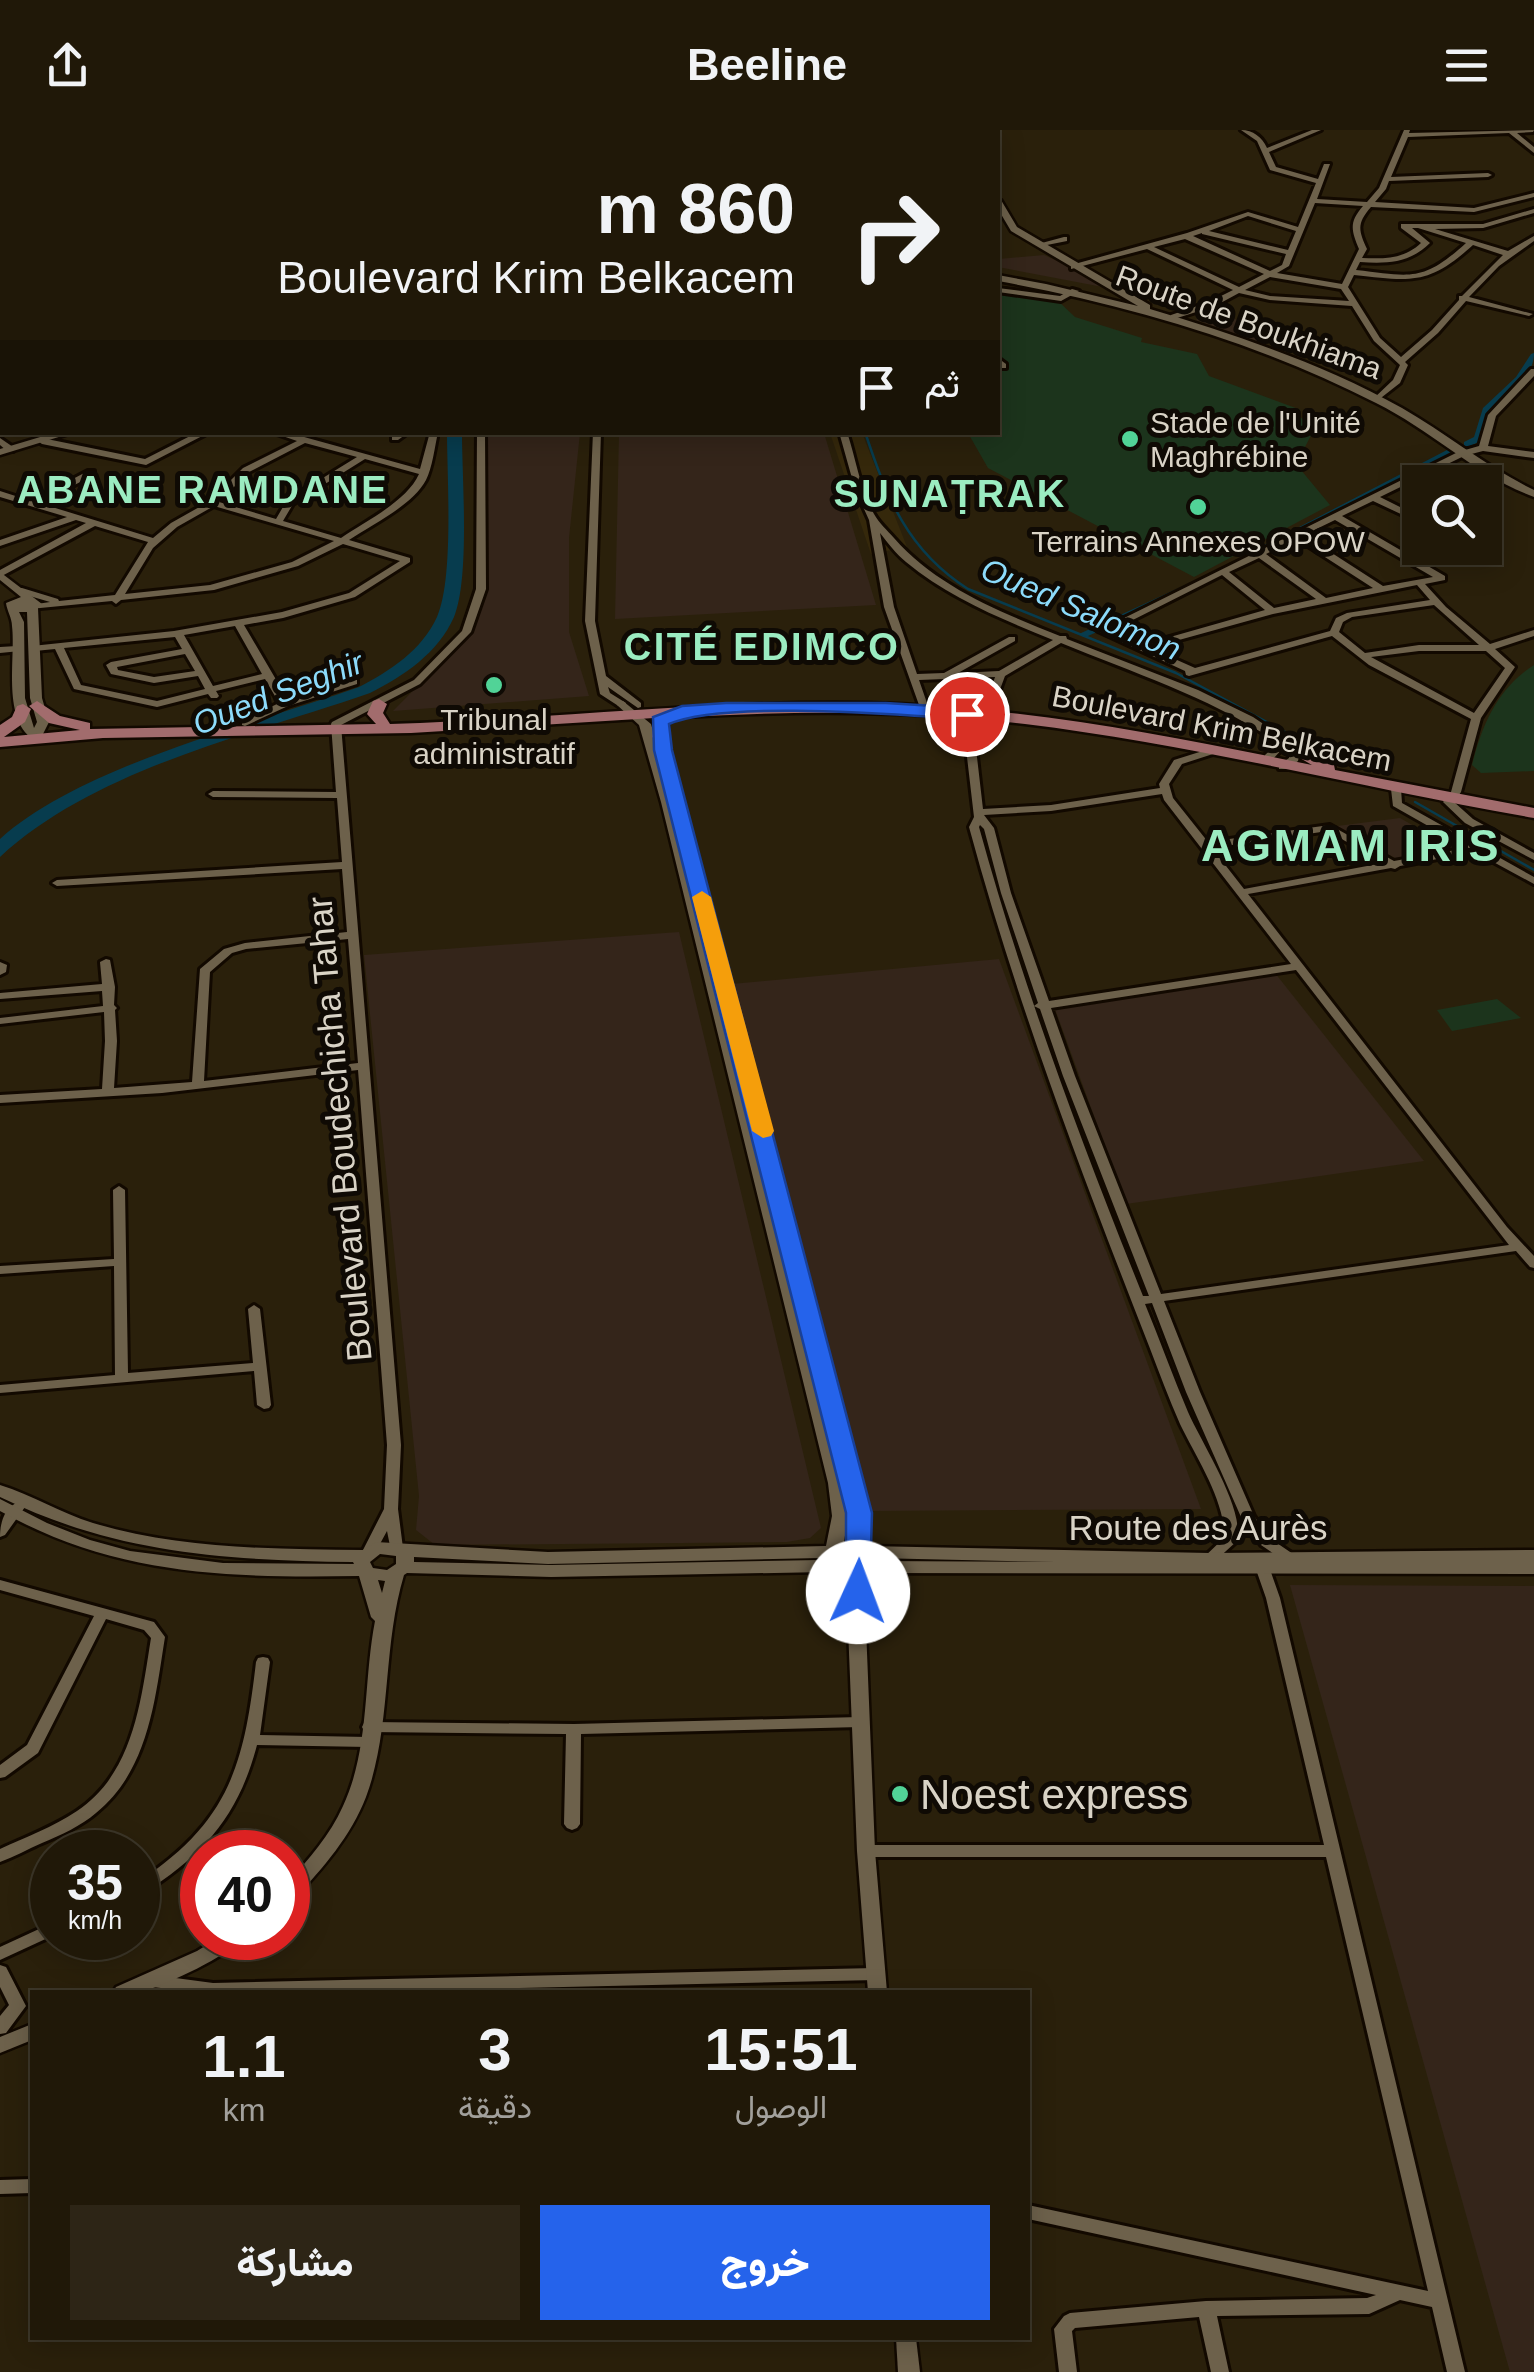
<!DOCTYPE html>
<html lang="ar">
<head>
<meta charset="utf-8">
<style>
	:root { --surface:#201808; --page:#2d2516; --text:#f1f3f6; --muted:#a2a09c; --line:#3d3729; --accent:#2563eb }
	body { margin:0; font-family:Helvetica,Vazirmatn,sans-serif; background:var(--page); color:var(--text); direction:rtl; height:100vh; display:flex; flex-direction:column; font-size:38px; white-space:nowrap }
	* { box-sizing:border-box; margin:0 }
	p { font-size:32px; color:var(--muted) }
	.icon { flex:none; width:55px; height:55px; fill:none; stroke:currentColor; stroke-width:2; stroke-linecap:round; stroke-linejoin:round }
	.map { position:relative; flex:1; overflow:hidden; direction:ltr }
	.side { position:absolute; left:30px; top:1860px; width:1000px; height:350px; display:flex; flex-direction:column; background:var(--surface); border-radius:0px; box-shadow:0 5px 25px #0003,0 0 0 2px var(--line); direction:rtl }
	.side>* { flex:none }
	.hud { position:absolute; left:0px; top:0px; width:1000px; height:305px; box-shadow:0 5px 25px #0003,0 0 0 2px var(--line); direction:rtl; background:#201808; color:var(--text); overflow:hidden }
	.buttons { position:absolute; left:1402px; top:335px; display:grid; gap:20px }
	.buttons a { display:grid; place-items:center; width:100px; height:100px; border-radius:0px; background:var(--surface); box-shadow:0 5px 25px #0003,0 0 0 2px var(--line); font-size:50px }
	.speed { position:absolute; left:30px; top:1700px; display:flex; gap:20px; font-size:50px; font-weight:700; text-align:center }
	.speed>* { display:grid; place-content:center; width:130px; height:130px; border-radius:50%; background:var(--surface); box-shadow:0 5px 25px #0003,0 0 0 2px var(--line); line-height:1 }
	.speed small { font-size:25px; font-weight:400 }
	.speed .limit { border:15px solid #d22; background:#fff; color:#111 }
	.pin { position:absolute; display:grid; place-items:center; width:85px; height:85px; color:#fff; margin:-42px; border:5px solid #fff; border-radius:50%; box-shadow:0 2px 10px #0007 }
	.me { position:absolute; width:110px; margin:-55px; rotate:2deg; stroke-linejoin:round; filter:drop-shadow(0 0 8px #0008) }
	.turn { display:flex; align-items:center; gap:35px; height:210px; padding:0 40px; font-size:45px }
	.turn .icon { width:130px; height:130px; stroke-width:2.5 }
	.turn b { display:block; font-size:70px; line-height:85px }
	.then { display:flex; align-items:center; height:95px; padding:0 40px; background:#0003; gap:20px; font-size:38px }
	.eta { display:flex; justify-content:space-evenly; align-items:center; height:170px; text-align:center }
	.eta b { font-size:60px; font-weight:800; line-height:70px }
	.primary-button { display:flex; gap:20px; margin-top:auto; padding:20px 40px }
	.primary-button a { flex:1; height:115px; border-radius:0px; background:var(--accent); color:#fff; font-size:40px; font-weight:800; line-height:115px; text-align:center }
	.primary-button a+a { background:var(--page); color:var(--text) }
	header { display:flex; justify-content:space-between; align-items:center; height:130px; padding:0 40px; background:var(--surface); font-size:45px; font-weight:800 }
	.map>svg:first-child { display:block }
	.built { fill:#35280b }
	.industrial { fill:#34251a }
	.education { fill:#342519 }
	.green { fill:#1c341c }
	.water { fill:#073c4e }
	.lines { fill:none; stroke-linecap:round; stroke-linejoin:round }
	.stream { stroke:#073c4e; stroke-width:2.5 }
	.canal { fill:#073c4e; fill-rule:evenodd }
	.minor-casing { stroke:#120900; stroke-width:6 }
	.tertiary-casing { stroke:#120900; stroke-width:5 }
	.primary-casing { stroke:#120900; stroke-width:5 }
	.minor { fill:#6d614b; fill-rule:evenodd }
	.tertiary { fill:#6d614b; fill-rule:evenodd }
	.primary { fill:#a26c6d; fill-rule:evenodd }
	.route { fill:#2563eb; stroke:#184099; stroke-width:2.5 }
	.slow { fill:#f59e0b }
	.poi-dot { fill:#51d397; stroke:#0f0a04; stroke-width:4 }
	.labels { text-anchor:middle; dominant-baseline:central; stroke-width:10; stroke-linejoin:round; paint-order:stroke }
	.far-street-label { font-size:30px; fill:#d9d3c6; stroke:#0f0a04 }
	.far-poi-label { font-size:30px; fill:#d9d3c6; stroke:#0f0a04 }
	.far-water-label { font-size:32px; font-style:italic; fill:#8cdbfb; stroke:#0f0a04 }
	.street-label { font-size:35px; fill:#d9d3c6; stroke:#0f0a04 }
	.far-district-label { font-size:38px; font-weight:bold; letter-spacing:2.5px; fill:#9becc1; stroke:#0f0a04 }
	.near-poi-label { font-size:42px; fill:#d9d3c6; stroke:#0f0a04; text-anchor:start }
	.district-label { font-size:45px; font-weight:bold; letter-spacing:2.5px; fill:#9becc1; stroke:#0f0a04 }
</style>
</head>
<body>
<header><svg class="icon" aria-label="menu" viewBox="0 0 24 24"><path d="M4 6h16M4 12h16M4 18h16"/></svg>Beeline<svg class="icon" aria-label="share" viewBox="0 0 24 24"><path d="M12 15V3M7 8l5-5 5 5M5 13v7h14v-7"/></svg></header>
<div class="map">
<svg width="1534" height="2242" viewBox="0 0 1534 2242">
	<rect width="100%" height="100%" fill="#2a200b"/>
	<path class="built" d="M830,303H862L907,417L871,424Z"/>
	<g class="industrial">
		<path d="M1044,125L1073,138L1108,158L998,137V129Z"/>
		<path d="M486,303H580L569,408V502L589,566L393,581L471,502L484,466Z"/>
		<path d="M619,303H824L876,475L615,489Z"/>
		<path d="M679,802L821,1398L810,1408L787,1412L435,1415L416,1400L419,1366L364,825Z"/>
		<path d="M999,829L1201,1379L867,1381L732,854Z"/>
		<path d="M1275,843L1424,1031L1126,1074L1055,879Z"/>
		<path d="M1290,1455L1534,1456V2242H1510Z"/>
	</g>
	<g class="education">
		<path d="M1211,178L1246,194L1267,191L1289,198L1264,214L1196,190L1199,187L1195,184Z"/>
		<path d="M1400,688L1461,723L1404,733L1337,696Z"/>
	</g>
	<g class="green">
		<path d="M998,161L1056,169L1075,187L1142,208L1141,212L1197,224L1209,246L1301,280L1295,282L1309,295L1316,296L1296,334L1330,375L1194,447L988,338L968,303L998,302Z"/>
		<path d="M1534,535V641L1481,643L1472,635C1482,594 1498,558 1534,535Z"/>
		<path d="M1497,869L1521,888L1452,901L1437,880Z"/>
	</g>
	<path class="water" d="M447,303H462C462,348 470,448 454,487C438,523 404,546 370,563C249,605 95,639 0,727V709C80,636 254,594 359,557C390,541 422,520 437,487C454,449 447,347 447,303Z"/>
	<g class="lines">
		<g class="stream">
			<path d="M624,0L631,2"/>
			<path d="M865,302C887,368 907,420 968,459L1176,543L1346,635"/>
			<path d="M1415,672L1534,740"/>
		</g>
		<g class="canal">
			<path d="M1534,223C1534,251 1504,259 1492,280C1487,289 1485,302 1481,311L1470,316H1464V312L1474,307L1483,278L1516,247L1531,224Z"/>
			<path d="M1447,320L1455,322L1237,436L1228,434Z"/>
			<path d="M1196,450L1200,451V455L1088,506L1084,507L1079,504Z"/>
		</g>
		<g class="minor-casing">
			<g id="minor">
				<path d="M302,0H312L308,2H300Z"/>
				<path d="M348,0H357L354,2H346Z"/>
				<path d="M414,0L420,1L421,2H411Z"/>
				<path d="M497,0H506L503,2H495Z"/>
				<path d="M555,0H563L561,2H554Z"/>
				<path d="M1241,0C1253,0 1262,7 1267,18L1312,0H1321L1269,22L1276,37L1318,49L1324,34H1330L1317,69L1367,72L1379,58L1404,0H1410L1409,3L1534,0L1533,2L1517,3L1534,17V23L1509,3L1408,7L1391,47L1488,43L1492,45L1488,47L1389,51L1386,59L1375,72L1474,78L1534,63V67L1474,82L1371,77C1357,93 1358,100 1367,119L1362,128C1385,129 1404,129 1421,113L1401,98V94H1483L1534,79V83L1483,98L1435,99L1508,121L1534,106V111L1499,136L1469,167L1533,184L1529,186L1466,171L1438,203L1405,232L1408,235L1400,253L1377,271L1373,269L1393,250L1400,235L1374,211L1352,176L1270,170L1239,163L1215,176L1174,189L1170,187L1171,185L1209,172L1233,160L1147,119L1071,139V135L1187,103L1248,82L1298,97L1316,53L1270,40L1257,11ZM1315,73L1363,76C1349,92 1351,100 1359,119L1342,154L1277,143L1289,136ZM1248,86L1296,101L1288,120L1209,101ZM1412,98H1418L1466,113C1422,153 1411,146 1356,140L1360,132C1387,134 1410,133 1430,113ZM1202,103V104L1286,124L1282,135L1270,141L1193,106ZM1185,109L1264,144L1239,157L1154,117ZM1473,115L1503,125L1462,166H1459V170L1432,200L1401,227L1380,208L1348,157L1354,145C1411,151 1428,156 1473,115ZM1270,147L1341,159L1349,171L1270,166L1245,160Z"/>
				<rect x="0" y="77" width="2" height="5"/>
				<path d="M1064,107H1067V111L1042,116L1038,114Z"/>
				<rect x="0" y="109" width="2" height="5"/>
				<rect x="0" y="132" width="2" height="4"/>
				<rect x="0" y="157" width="2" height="5"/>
				<path d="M998,158L1060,166L1072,159L1079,161L1061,171L998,162Z"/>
				<rect x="0" y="171" width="2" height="5"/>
				<rect x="0" y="181" width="2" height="5"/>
				<rect x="0" y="220" width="2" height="5"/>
				<path d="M998,228L1006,234V238H1000L998,235Z"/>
				<path d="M1531,239H1534V246L1496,286L1488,316L1534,322V328L1483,321L1464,326L1380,367L1420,387V393L1373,371L1342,386L1445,446V450L1425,454L1446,477L1490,514L1534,500V506L1495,519L1515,537L1481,588L1461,662L1454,672L1473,689L1534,723V730L1465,693L1443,672L1451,662L1471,589L1369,535L1332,506L1189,546L1186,545L1185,541L1098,501L1458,322L1479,316L1488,285ZM1335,390L1433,447L1383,456L1304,405ZM1297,409L1373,458L1326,468L1266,424ZM1259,428L1316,469L1274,478L1229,442ZM1222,445L1265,480L1142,515L1111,501ZM1417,455L1430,470L1347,483L1336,488L1330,501L1195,538L1150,518L1273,484ZM1434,475L1479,515H1419L1365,523L1339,502L1343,492L1352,487ZM1419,521H1486L1505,538L1474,583L1371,527Z"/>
				<rect x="0" y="252" width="2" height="6"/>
				<path d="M198,302H210L146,335L42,314L38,311L42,308L145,329Z"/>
				<path d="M271,302H286L420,339L430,302H438C435,316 432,339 426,350C413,375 373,394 349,410L410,428V432L355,467L283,488L244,495L288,570L354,549L357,550V554L288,576L245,596L242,595V591L279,573L265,549L216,561L219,566L217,568H211L208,564L157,577L74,559L55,519L35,521L30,518L32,516L174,501L282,482L349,463L400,431L343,414L298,436L214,460L121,470L116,474L112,471L30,479V475L50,472L16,462V458H22L58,469L59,471L115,465L148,412L95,396L0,447V440L86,393L76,390L0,416V410L67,387L0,367V361L31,371L88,341H94V345L39,373L153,408L171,393L210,371L243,338L297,311ZM305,313L357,327L287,370L276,389L219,372L249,342ZM365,329L419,344C407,371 366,391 341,408L283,391L293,374ZM214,376L334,411L292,432L210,455L125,464L153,418L177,397ZM235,496L262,544L213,556L184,505ZM175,507L182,519L111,532L106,535L111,544L154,553L198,546L205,559L157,571L81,555L64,518ZM185,524L195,541L154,547L118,540L117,537Z"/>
				<path d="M398,302H409L398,310H392V306Z"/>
				<path d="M477,302H485L486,459L471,502L420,554L341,595L401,1315L398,1379L403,1418L401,1421H391L387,1401L375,1423H365L363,1420L384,1379L387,1315L358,940L162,963L0,973V965L102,959L105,911L104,882L0,894V888L103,876L102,861L0,869V863L102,854L100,832L106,829L110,830L115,857L114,875L117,878L115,880L117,911L114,958L192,952L200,839L224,819L245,813L347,802L342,739L57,756L52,753L57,750L342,732L337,668L213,667L208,664L213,661L336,662L331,594L332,592L414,550L462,501L476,459ZM348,809L358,933L204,951L210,842L232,823L246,819Z"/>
				<path d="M593,302H601L595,491L606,546L641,573V577L638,578L608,557L610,563L626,573V577H620L600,564L585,491Z"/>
				<path d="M839,302H847C856,329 860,359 874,384C879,393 887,400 894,408C937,457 1000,482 1060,506H1066L1067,509L1198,560L1253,587L1299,618L1300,620L1298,631L1287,639H1279V635L1289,628L1290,621L1284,617L1273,629H1265V625L1278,613C1210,567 1136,544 1061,513L1005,546L992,581H986L984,579L995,547L919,550L927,573L925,575H919L884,477L869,390L855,359ZM880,403C888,413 896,424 906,432C949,468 1002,489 1053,510L999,541L958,543L1015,511V507H1009L944,543L917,544L894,477Z"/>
				<path d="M0,308L13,317V321H7L0,315Z"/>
				<path d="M17,516L20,517V521L0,523V517Z"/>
				<path d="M967,581L972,584L983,679L1051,675L1160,658L1159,654L1174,630L1209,619L1214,622L1213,624L1182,634L1169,654L1173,668L1208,712L1330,695L1394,731L1467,718L1393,676L1391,659L1396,656L1401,659L1402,673L1534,747V754L1475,722L1400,736L1395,739L1391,738L1248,764L1507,1097L1534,1126V1138L1530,1137L1516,1121L1164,1171L1200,1262L1254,1386L1271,1409L1293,1424L1295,1427L1293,1430H1283L1261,1415L1241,1387L1186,1262L1152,1173L1145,1174C1160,1210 1173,1247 1188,1282C1202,1314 1245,1379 1237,1411L1214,1432H1204L1202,1429L1225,1407C1223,1367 1197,1329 1180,1294C1169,1269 1159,1242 1149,1216C1082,1045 1017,874 969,697L974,687L962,584ZM1162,664L1164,670L1291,834L1049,871L1011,763L994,698L984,685L1051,681ZM980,695L984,699L1001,763L1038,873L1034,876L1040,879L1063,946L1149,1166H1143C1081,1012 1023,857 979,697ZM1328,701L1383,733L1244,759L1212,718ZM1296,840L1509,1115L1161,1164L1075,946L1051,878Z"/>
				<path d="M0,832L7,835L6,842L0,845Z"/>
				<path d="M119,1056L125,1060L128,1243L253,1233L248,1179L254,1175L260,1179L271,1275L269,1278L264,1279L257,1275L254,1241L0,1263V1255L115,1245L114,1136L0,1144V1136L114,1129L113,1060Z"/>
				<path d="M18,1372L23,1374L25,1377L5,1405L0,1407C0,1393 4,1378 18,1372Z"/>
				<path d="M1259,1423L1264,1425L1266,1428L1280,1468L1465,2242H1447L1432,2177L1400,2170L1369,2184L1217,2186L1229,2242H1211L1199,2187L1075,2198L1072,2201L1077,2242H1059L1054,2199L1064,2186L1070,2183L1206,2171L1367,2168L1376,2165L1028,2089V2075L1428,2161L1326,1727H866L861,1725L858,1721L861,1717L866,1715H1324L1266,1468L1252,1428L1254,1425Z"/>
				<path d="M0,1450L154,1492L165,1507C155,1569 149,1640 96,1683C81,1696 61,1705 42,1713C28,1719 14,1727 0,1732V1719C26,1707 53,1697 77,1681C134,1643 141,1570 151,1508L144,1500L106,1489L38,1623L5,1647L0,1648V1635L27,1615L94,1486L0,1460Z"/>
				<path d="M263,1527L268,1528L270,1532L260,1605L368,1607L373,1608L375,1612L373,1616L368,1617L257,1615C238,1687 204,1724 144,1763L138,1765V1752C229,1692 244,1636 256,1532L258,1528Z"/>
				<path d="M860,1587L865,1588L867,1592L865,1596L860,1597L581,1604L580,1694L577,1698L572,1700L567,1698L564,1694L566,1604L369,1602L364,1601L362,1597L364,1593L369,1592L574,1594Z"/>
				<path d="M52,1793V1806L0,1830V1817Z"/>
				<path d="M0,1835L6,1837L26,1876L6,1903L0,1904V1886L9,1875L0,1857Z"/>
				<path d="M876,1838L882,1840L884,1844L882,1848L876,1850L335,1862H192L153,1857L147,1855L145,1851L147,1847L153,1845L213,1853Z"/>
				<path d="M32,2049V2063L0,2064V2050Z"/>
			</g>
		</g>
		<g class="tertiary-casing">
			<g id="tertiary">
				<path d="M251,0H260L261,2H253Z"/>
				<rect x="973" y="0" width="8" height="2"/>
				<path d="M998,69L1001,70L1017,97L1150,175V179C1236,205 1324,234 1402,278C1447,304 1487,337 1534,360V367C1477,346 1431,300 1376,273C1257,212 1128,175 998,151V145L1046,154L1138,176L1011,101L998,79Z"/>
				<path d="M2,98V104L0,105V99Z"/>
				<path d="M57,302H75L0,325V319Z"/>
				<path d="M0,442L42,474L38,478L42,568L49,592L40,610L36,611C1,592 16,529 12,496C12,488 7,481 6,473L21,467L0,450ZM19,482H27L30,568L37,592L34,598L25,568L24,492Z"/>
				<path d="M623,571L651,594L666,647L671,644L677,648L867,1383L866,1416L1209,1423L1534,1420V1432H1476H1534V1444L871,1443L865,1473L875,1721L887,1862H868L857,1721L847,1473L853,1448L841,1450L825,1442L551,1447L407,1443L404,1445C382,1518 392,1597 366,1667C351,1706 323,1738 295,1768L288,1770V1752C309,1729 330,1705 343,1676C370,1618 363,1553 375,1491L371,1487L359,1446C230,1448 116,1446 0,1381V1369L47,1393L90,1410L130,1421L223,1433L354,1434L353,1432C225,1430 117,1424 0,1367V1355C32,1365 61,1383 93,1393C180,1419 273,1419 363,1420L376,1412L548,1422L826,1416L832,1386L828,1353L661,672L639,595L617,575ZM845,1361L851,1383L850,1412H844L848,1386ZM380,1424L396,1426V1434L387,1440L373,1438L370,1432ZM846,1424L856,1428L855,1436L843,1438L837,1434V1428ZM414,1427L548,1434L820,1428V1430L551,1435L414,1432ZM873,1428L1056,1432L873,1431ZM378,1450L385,1451L382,1463Z"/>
				<path d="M218,1808H242C228,1827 168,1853 145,1861C135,1864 123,1863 113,1862L116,1857L197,1821Z"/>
				<path d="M32,1894V1910L0,1923V1907Z"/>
				<path d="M896,2208H916L920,2242H898Z"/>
			</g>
		</g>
		<g class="primary-casing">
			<path id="primary" d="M379,569L387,574L383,583L390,594C550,589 709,570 869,573C1018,576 1166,605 1312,635L1286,620L1284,617L1292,612L1334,635L1335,640L1534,678V688C1364,658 1196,615 1025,594C911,580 796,581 682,587L668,593V607L660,612L652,607L654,588L411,603L103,608L0,617V595L12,587L17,576L23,574L31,579L25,592L4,607L80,600L49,593L29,576L37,571L60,586L90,593V599L376,594L367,584L373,571Z"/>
		</g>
		<use href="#minor" class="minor"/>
		<use href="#tertiary" class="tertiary"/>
		<use href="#primary" class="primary"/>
	</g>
	<path class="route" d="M726,573H886L967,578L976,584L967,589C900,585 725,570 669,594L672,620L872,1383L871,1418L880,1431L870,1462L858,1471L845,1462L854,1432L846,1420V1383L654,620L653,587L682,576Z"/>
	<path class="slow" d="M702,761L711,767L774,1001L771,1006L763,1008L752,1001L692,767Z"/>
	<g class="poi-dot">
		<circle cx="1130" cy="309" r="10"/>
		<circle cx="1198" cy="377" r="10"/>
		<circle cx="494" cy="555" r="10"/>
		<circle cx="900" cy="1664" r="10"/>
	</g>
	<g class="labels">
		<g class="far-street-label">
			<text transform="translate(1249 192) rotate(20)">Route de Boukhiama</text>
			<text transform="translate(1222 598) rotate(11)">Boulevard Krim Belkacem</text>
		</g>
		<g class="far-poi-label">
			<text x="1150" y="292" text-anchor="start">Stade de l'Unité<tspan x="1150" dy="34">Maghrébine</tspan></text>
			<text x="1198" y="411">Terrains Annexes OPOW</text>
			<text x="494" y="589">Tribunal<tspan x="494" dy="34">administratif</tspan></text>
		</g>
		<g class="far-water-label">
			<text transform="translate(1081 479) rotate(23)">Oued Salomon</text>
			<text transform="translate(278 563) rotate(-21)">Oued Seghir</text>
		</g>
		<g class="street-label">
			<text transform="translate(339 999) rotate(-95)">Boulevard Boudechicha Tahar</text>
			<text x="1198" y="1397">Route des Aurès</text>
		</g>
		<g class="far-district-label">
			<text x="203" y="360">ABANE RAMDANE</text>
			<text x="950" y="364">SUNAṬRAK</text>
			<text x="762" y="517">CITÉ EDIMCO</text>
		</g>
		<g class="near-poi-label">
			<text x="920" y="1664">Noest express</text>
		</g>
		<g class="district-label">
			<text x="1351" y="715">AGMAM IRIS</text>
		</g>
	</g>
</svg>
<div class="buttons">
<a><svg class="icon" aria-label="search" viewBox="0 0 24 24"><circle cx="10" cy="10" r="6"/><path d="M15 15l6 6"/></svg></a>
</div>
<div class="speed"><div>35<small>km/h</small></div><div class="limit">40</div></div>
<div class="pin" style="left:967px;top:584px;background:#d93025"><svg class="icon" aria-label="arrive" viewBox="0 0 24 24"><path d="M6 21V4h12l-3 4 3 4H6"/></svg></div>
<svg class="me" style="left:858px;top:1462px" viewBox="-20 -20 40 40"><circle r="19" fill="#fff"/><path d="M0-13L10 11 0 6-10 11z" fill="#2563eb"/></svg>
<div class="hud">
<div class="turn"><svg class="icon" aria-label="right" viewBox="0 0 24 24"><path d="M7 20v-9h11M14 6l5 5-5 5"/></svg><div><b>860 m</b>Boulevard Krim Belkacem</div></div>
<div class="then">ثم<svg class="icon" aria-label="arrive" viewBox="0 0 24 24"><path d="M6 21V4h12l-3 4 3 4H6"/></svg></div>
</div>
<section class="side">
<div class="eta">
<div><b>15:51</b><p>الوصول</p></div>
<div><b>3</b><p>دقيقة</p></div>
<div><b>1.1</b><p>km</p></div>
</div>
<div class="primary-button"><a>خروج</a><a>مشاركة</a></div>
</section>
</div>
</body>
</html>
